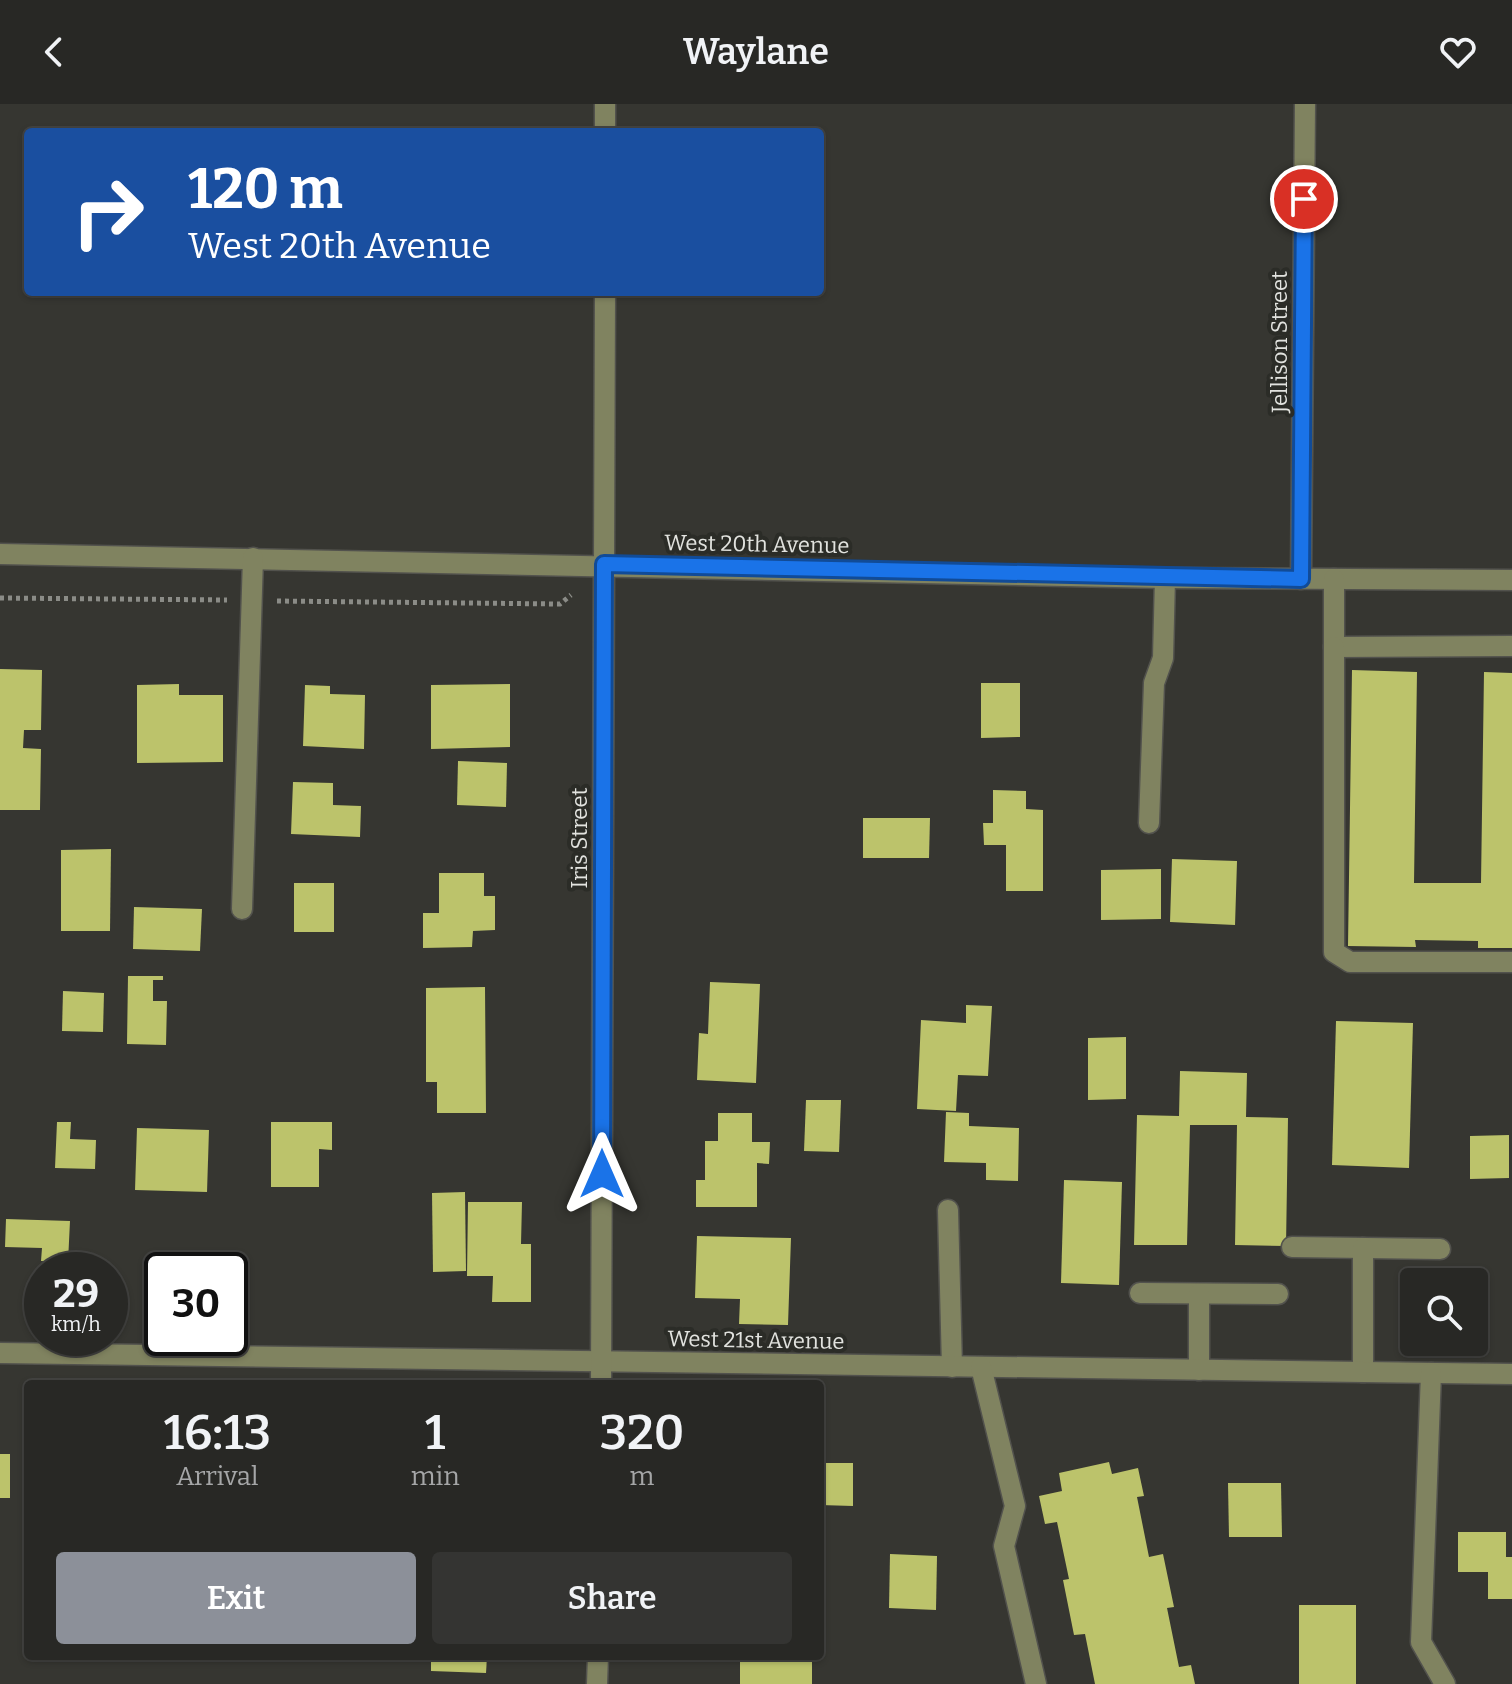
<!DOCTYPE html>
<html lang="en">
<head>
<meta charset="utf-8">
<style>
	:root { --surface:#282825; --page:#343432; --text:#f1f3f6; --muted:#a5a6a7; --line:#444442; --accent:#8c9099 }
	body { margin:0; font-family:Bitter,serif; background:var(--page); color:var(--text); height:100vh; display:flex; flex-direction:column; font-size:30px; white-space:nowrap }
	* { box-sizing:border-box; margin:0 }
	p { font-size:26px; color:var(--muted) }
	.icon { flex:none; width:44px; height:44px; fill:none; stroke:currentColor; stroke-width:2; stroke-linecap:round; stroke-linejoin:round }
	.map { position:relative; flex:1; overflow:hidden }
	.drawer { position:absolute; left:24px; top:1276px; width:800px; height:280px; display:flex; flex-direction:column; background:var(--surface); border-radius:8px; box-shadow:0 2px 6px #0004,0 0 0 2px var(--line) }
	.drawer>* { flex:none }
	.top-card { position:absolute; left:24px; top:24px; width:800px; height:168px; border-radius:8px; box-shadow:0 2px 6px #0004,0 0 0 2px var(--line); background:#1a4fa0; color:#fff; overflow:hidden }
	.tools { position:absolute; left:1400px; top:1164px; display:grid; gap:16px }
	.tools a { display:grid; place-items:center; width:88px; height:88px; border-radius:8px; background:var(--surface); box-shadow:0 2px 6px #0004,0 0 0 2px var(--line); font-size:40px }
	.speed { position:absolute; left:24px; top:1148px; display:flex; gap:16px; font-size:40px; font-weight:700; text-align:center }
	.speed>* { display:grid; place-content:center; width:104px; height:104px; border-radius:50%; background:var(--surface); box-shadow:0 2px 6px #0004,0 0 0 2px var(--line); line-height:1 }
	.speed small { font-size:20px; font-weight:400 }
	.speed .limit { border:4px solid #111; border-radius:12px; background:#fff; color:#111 }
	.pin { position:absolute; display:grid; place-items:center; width:68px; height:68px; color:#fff; margin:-34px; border:4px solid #fff; border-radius:50%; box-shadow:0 2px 8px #0007 }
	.me { position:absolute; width:88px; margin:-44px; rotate:0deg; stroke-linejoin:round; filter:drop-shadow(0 0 6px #0008) }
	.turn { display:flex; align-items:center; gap:28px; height:168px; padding:0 32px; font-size:36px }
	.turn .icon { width:104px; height:104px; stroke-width:2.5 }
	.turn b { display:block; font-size:56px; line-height:68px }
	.eta { display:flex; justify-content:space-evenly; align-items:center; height:136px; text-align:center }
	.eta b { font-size:48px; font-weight:600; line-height:56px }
	.action { display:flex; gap:16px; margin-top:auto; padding:16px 32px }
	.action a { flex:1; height:92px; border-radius:8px; background:var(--accent); color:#fff; font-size:32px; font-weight:600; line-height:92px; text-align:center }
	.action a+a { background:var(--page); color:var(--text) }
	header { display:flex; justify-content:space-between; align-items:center; height:104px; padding:0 32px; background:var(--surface); font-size:36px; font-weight:600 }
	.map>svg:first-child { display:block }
	.building { fill:#bcc36b }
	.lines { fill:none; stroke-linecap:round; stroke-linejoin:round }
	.minor-casing { stroke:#52524d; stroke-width:23 }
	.path { stroke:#8b8c87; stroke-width:5; stroke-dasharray:4 4; stroke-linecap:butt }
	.minor { stroke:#808360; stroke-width:20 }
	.route-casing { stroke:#114b97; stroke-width:20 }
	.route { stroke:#1a73e8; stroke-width:14 }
	.labels { text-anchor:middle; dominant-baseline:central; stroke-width:8; stroke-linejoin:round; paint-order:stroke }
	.street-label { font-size:22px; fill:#e2e3df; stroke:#2b2c27 }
</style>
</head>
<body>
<header><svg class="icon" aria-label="back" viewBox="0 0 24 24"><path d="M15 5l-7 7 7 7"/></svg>Waylane<svg class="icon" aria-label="heart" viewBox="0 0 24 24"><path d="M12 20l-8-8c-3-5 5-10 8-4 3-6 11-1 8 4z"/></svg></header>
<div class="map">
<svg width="1512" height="1580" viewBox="0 0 1512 1580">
	<rect width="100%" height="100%" fill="#363631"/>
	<g class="building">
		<path d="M0,565L42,566L41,626H24L23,644L41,645L40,706H0Z"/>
		<path d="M1352,566L1417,568L1414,779H1481L1484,568L1512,569V844H1478V837L1415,836L1416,843L1348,842Z"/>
		<path d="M981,579H1020V633L981,634Z"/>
		<path d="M179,580V591H223V658L137,659V581Z"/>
		<path d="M510,580V643L431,645V581Z"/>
		<path d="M305,581L330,582V590L365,591L364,645L303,642Z"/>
		<path d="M458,657L507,659L506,703L457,701Z"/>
		<path d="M293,678L333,679V701L361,702L360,733L291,730Z"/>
		<path d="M993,686L1026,687V705L1043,706V787H1006V741H984L983,719H993Z"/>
		<path d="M863,714H930L929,754H863Z"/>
		<path d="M111,745L110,827H61V746Z"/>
		<path d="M1172,755L1237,757L1235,821L1170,818Z"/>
		<path d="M1161,765V815L1101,816V766Z"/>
		<path d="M439,769H484V792H495V826L473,827L472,843L423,844V809H439Z"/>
		<rect x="294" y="779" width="40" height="49"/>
		<path d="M134,803L202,805L200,847L133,845Z"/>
		<path d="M128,872H163V876H153V897H167L166,941L127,940Z"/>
		<path d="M710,878L760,880L756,979L697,976L699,929L708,930Z"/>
		<path d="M485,883L486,1009H437V978H426V884Z"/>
		<path d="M63,887L104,889L103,928L62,927Z"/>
		<path d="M966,901L992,902L988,972L958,971L956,1007L917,1005L921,916L966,919Z"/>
		<path d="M1336,917L1413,919L1409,1064L1332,1061Z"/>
		<path d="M1126,933V995L1088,996V934Z"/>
		<path d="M1180,967L1247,969L1246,1013L1288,1014L1286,1142L1235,1141L1237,1021H1190L1187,1141H1134L1137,1011L1179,1012Z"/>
		<path d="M806,996H841L839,1048L804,1047Z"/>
		<path d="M946,1008L969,1009V1022L1019,1024L1018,1077L986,1076V1059L944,1058Z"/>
		<path d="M718,1009H752V1038H770L769,1060L757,1059V1103H696V1076H705V1037H718Z"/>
		<path d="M57,1018H71L70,1035L96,1036L95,1065L55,1064Z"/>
		<path d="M271,1018H332V1046L319,1045V1083H271Z"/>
		<path d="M137,1024L209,1026L207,1088L135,1086Z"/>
		<path d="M1509,1031V1074L1470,1075V1032Z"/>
		<path d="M1064,1076L1122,1078L1119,1181L1061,1179Z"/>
		<path d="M465,1088L466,1167L433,1168L432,1089Z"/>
		<path d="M468,1098H522L521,1140H531V1198H492L493,1172H467Z"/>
		<path d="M6,1115L70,1117L68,1158L41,1157L42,1144L5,1143Z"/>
		<path d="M697,1132L791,1134L788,1221L739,1220L740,1195L695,1194Z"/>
		<rect x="0" y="1350" width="10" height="44"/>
		<path d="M1109,1358L1112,1370L1138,1364L1144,1392L1137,1393L1149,1453L1163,1450L1174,1503L1167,1504L1179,1563L1191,1561L1195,1580H1095L1085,1530L1074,1531L1063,1476L1069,1475L1057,1418L1045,1420L1039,1392L1062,1387L1059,1369Z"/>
		<path d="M820,1359H853V1402L820,1401Z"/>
		<path d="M1228,1379H1281L1282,1433H1229Z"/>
		<path d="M1458,1428H1506V1453H1512V1495H1488V1468H1458Z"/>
		<path d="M890,1450L937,1452L936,1506L889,1504Z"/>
		<rect x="1299" y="1501" width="57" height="79"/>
		<path d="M431,1552H487L486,1569L431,1567Z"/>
		<rect x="740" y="1552" width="72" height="28"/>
	</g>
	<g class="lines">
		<g class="minor-casing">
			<g id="minor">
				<path d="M605,28V0"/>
				<path d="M0,450L1165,474L1512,476"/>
				<path d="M1301,475L1305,0"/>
				<path d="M1334,475V543L1512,542"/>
				<path d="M1334,543V848L1350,858H1512"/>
				<path d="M1149,719L1154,579L1163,554L1165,474"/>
				<path d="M242,805L253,454"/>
				<path d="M948,1106L952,1263"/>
				<path d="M1292,1143L1440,1145"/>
				<path d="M1363,1144V1268"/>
				<path d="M1140,1189L1278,1190"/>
				<path d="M1199,1190V1266"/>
				<path d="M0,1249L1512,1270"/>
				<path d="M981,1263L1015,1402L1004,1442L1036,1580"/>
				<path d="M1431,1269L1421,1538L1445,1580"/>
				<path d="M601,1280L605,188"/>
				<path d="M597,1580L598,1552"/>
			</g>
		</g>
		<g class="path">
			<path d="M0,494L227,496"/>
			<path d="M277,497L560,500L571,491"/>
		</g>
		<use href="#minor" class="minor"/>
	</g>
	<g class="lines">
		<g class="route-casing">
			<path id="route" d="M602,1070L604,460L1301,475L1304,95"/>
		</g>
		<use href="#route" class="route"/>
	</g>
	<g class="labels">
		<g class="street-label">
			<text transform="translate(1279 238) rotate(-90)">Jellison Street</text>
			<text transform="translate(757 440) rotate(1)">West 20th Avenue</text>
			<text transform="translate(579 734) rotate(-90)">Iris Street</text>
			<text transform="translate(756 1236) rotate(1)">West 21st Avenue</text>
		</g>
	</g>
</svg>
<div class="tools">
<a><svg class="icon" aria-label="search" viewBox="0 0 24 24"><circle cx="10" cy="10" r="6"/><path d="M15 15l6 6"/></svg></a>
</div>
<div class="speed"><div>29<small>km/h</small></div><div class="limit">30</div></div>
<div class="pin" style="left:1304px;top:95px;background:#d93025"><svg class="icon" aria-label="arrive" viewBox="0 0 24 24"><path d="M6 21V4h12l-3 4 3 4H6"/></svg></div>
<svg class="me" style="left:602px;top:1070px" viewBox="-20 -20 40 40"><path d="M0-17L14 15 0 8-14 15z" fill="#1a73e8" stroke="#fff" stroke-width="4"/></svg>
<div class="top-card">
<div class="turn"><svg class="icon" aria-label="right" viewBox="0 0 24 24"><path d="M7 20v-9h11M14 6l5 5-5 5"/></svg><div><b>120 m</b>West 20th Avenue</div></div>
</div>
<section class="drawer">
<div class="eta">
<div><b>16:13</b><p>Arrival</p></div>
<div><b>1</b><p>min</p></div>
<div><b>320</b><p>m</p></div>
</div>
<div class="action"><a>Exit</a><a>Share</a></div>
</section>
</div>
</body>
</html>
